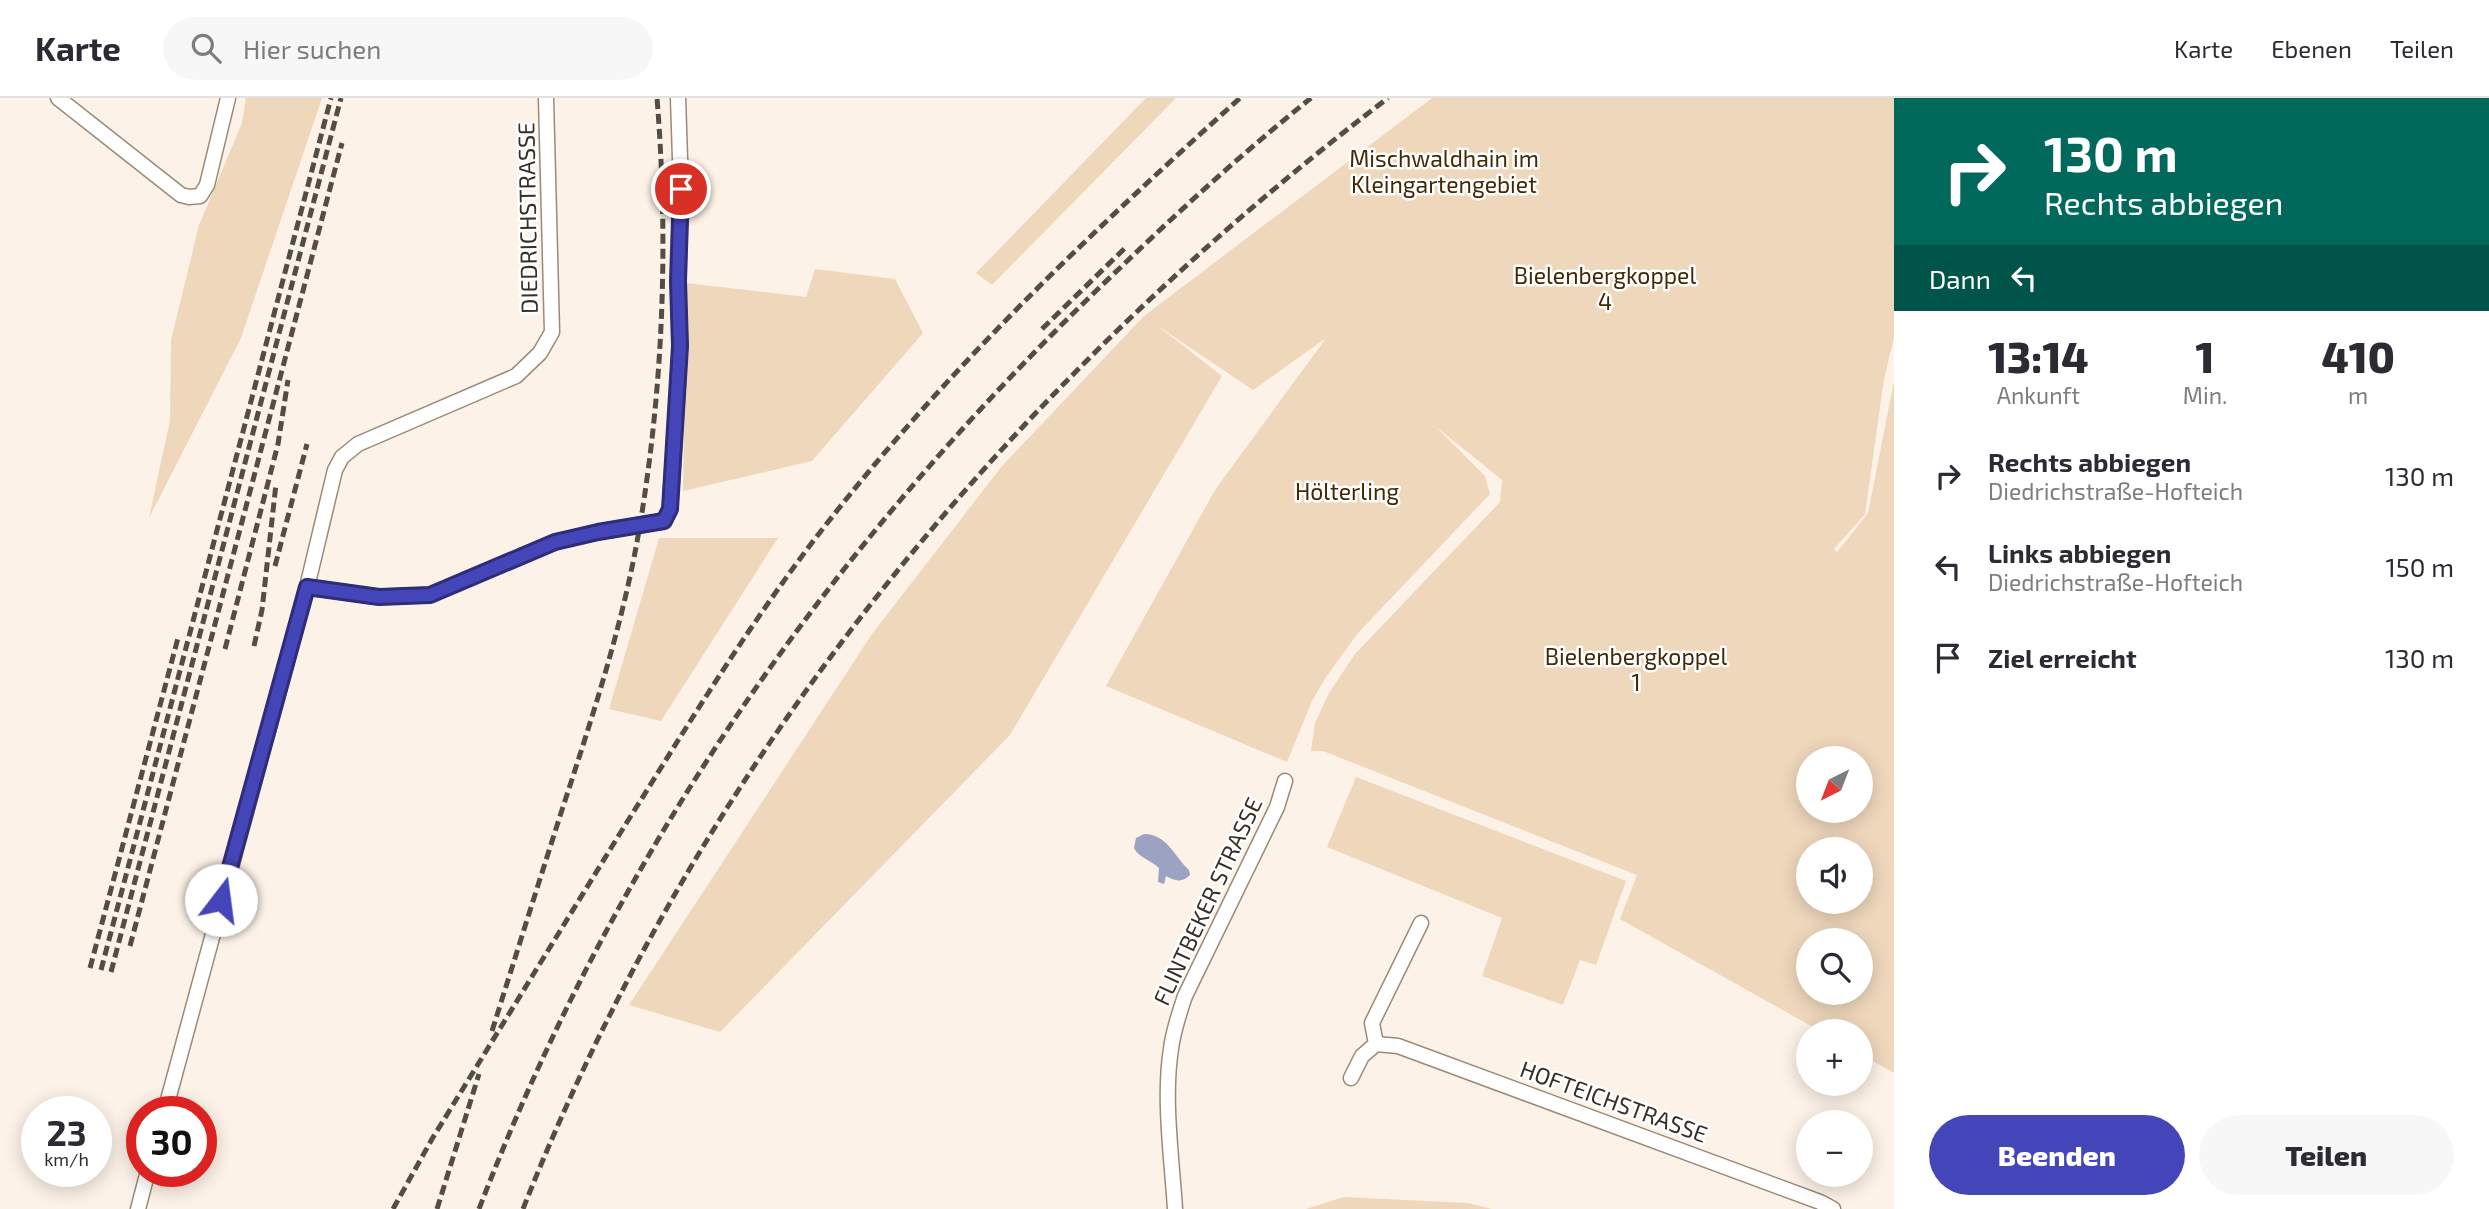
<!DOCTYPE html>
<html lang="de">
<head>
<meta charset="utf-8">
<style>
	:root { --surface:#fff; --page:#f7f7f7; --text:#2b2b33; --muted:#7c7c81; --line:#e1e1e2; --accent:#4545ba }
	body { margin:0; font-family:"Exo 2",sans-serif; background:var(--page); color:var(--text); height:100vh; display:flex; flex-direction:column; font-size:26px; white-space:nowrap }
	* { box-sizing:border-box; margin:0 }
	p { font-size:23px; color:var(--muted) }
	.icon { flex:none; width:38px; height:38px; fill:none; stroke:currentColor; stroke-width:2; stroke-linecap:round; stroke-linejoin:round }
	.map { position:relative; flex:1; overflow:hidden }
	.panel { display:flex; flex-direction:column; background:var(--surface); width:595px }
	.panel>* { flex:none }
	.top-card { background:#00695c; color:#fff; overflow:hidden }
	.needle { width:46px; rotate:222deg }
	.tools { position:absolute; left:1796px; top:648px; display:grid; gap:14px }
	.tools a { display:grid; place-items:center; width:77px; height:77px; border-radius:50%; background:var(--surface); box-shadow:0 4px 18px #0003; font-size:35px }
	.speed { position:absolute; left:21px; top:998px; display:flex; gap:14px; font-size:35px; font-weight:700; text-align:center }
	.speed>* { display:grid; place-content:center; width:91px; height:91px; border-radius:50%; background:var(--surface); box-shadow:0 4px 18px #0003; line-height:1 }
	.speed small { font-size:18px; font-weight:400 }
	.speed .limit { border:10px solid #d22; background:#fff; color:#111 }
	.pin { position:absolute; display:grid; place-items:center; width:60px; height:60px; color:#fff; margin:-30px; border:4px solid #fff; border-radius:50%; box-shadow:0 2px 7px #0007 }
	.me { position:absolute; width:77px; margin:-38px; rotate:15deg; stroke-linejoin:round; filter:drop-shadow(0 0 5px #0008) }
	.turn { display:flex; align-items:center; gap:24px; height:147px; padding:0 35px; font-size:32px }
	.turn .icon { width:91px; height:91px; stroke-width:2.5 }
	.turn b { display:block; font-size:49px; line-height:60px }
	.then { display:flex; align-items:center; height:66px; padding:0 35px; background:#0003; gap:14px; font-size:26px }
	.eta { display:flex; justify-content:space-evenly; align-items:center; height:119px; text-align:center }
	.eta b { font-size:42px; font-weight:800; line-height:49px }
	.primary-button { display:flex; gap:14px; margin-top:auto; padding:14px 35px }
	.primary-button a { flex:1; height:80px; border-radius:42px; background:var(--accent); color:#fff; font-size:28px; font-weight:800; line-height:80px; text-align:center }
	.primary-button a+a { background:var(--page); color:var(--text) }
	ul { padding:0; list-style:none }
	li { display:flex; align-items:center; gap:21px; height:91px; padding:0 35px }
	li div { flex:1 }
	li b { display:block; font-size:26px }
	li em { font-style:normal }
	header { display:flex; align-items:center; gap:42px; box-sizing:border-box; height:98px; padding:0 35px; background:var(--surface); border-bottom:2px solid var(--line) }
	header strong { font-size:33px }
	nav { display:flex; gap:38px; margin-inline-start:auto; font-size:24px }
	.search { width:490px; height:63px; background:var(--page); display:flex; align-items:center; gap:18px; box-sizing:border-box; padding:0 24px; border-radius:38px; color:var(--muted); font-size:26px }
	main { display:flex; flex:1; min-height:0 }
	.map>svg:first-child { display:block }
	.green { fill:#efd7bc; fill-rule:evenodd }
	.water { fill:#9ca2c2 }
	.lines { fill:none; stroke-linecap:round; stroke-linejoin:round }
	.minor-casing { stroke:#9a8b79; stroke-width:17 }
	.minor { stroke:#fff; stroke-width:14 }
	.rail { stroke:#544d45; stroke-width:5; stroke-dasharray:10 5; stroke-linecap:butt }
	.route-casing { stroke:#2d2d79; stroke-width:18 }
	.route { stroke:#4545ba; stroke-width:12 }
	.labels { text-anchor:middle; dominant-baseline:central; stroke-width:5; stroke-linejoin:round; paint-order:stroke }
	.park-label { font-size:23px; fill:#422803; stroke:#fff }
	.street-label { font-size:23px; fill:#373029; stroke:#fff }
</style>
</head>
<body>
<header>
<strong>Karte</strong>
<div class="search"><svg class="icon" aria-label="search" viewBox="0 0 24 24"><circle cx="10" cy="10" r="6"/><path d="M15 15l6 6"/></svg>Hier suchen</div>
<nav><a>Karte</a><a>Ebenen</a><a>Teilen</a></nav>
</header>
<main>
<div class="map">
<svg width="1894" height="1111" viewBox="0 0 1894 1111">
	<rect width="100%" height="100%" fill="#fdf2e7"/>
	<g class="green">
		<path d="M246,0H322L241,240L149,420L170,322L171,242L199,127L242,25Z"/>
		<path d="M1146,0H1176L992,187L976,175Z"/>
		<path d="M1432,0H1894V240L1884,281L1865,416L1834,451L1837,454L1868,415L1894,283V975L1860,956V933H1820L1620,821L1637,777L1323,653H1311L1315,625L1329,595L1355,556L1500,404L1502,382L1435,328L1485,378L1490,396L1358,535L1326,579L1312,603L1287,664L1106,588L1215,392L1326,240L1253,292L1158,228L1222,278L1010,637L720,934L629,907L872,536L1002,368L1144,218ZM1808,660H1860V712H1808ZM1808,751H1860V803H1808ZM1808,842H1860V894H1808Z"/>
		<path d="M815,171L895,181L923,235L812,363L683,393L686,185L806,199Z"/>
		<path d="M659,440H778L661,623L609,611Z"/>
		<path d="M1356,679L1626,783L1596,867L1580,862L1563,907L1482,878L1502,820L1327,749Z"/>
		<path d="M1344,1099L1468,1105L1492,1111H1306Z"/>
	</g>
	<path class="water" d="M1144,736C1167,736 1174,758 1189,772L1190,777C1182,785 1175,783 1166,778L1164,786L1158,784L1159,770C1152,763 1138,759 1134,750L1136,740Z"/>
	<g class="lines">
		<g class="minor-casing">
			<g id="minor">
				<path d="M58,0L181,97L189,99L200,98L207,87L228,0"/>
				<path d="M307,489L379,499L430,497L555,444L598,434L664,423L670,411L680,248L678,183L681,91L678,0"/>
				<path d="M1376,946L1372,925L1421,825"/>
				<path d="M1351,980L1362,958L1376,946L1398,948L1820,1104L1833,1111"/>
				<path d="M165,1013L307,489L335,372L342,359L358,346L516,278L540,255L552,234L546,0"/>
				<path d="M138,1111L148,1073"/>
				<path d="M1175,1111C1172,1062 1163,1000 1171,951C1173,933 1179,916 1185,898L1277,709L1285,683"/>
			</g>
		</g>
		<use href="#minor" class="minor"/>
		<g class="rail">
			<path d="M1042,231L1125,150"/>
			<path d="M275,468L307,346"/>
			<path d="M254,548L262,512L276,386"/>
			<path d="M225,551L278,346L288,282"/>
			<path d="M130,848L342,45"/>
			<path d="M90,870L178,540"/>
			<path d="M101,872L331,0"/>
			<path d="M111,874L341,0"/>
			<path d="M492,933C515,860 538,787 561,715C590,626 620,536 637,444C663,298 669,148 657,0"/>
			<path d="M393,1111L432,1041C496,937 560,833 624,729C684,633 743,536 811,446C940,277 1084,141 1240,0"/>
			<path d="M437,1111L479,976"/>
			<path d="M479,1111C619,746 838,437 1121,169C1182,110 1245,53 1311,0"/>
			<path d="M523,1111C700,662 1006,291 1388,0"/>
		</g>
	</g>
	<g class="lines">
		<g class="route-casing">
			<path id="route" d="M221,802L307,489L379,499L430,497L555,444L598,434L664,423L670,411L680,248L678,183L681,91"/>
		</g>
		<use href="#route" class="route"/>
	</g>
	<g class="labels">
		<g class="park-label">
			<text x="1444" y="60">Mischwaldhain im<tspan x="1444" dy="26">Kleingartengebiet</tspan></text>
			<text x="1605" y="177">Bielenbergkoppel<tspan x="1605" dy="26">4</tspan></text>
			<text x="1347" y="393">Hölterling</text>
			<text x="1636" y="558">Bielenbergkoppel<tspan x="1636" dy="26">1</tspan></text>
		</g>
		<g class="street-label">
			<text transform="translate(527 120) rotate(-91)">DIEDRICHSTRASSE</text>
			<text transform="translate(1207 803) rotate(-65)">FLINTBEKER STRASSE</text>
			<text transform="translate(1614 1003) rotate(20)">HOFTEICHSTRASSE</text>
		</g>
	</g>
</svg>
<div class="tools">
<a><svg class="needle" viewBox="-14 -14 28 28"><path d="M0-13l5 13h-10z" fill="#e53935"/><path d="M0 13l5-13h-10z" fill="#7c7c81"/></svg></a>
<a><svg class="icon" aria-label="sound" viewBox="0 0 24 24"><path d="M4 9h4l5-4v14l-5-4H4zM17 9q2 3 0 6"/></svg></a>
<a><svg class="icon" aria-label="search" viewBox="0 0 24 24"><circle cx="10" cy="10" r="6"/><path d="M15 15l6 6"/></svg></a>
<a>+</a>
<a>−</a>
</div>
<div class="speed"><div>23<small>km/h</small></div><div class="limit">30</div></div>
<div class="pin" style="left:681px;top:91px;background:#d93025"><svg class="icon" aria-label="arrive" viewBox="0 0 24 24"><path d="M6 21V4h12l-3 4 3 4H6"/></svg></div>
<svg class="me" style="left:221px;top:802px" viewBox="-20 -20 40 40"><circle r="19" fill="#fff"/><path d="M0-13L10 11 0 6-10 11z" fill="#4545ba"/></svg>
</div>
<section class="panel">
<div class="top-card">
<div class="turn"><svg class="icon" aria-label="right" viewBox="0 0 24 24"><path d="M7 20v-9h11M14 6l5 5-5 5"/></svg><div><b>130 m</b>Rechts abbiegen</div></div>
<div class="then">Dann<svg class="icon" aria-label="left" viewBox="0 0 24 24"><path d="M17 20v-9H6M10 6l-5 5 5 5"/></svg></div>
</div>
<div class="eta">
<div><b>13:14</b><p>Ankunft</p></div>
<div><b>1</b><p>Min.</p></div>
<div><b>410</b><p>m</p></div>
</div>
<ul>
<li><svg class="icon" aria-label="right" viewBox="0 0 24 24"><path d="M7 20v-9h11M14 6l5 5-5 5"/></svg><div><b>Rechts abbiegen</b><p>Diedrichstraße-Hofteich</p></div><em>130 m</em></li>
<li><svg class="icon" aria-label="left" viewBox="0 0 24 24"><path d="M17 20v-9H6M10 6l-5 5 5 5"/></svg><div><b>Links abbiegen</b><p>Diedrichstraße-Hofteich</p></div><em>150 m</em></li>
<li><svg class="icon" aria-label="arrive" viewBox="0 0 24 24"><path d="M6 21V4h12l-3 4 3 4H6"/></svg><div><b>Ziel erreicht</b></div><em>130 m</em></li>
</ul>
<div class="primary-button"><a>Beenden</a><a>Teilen</a></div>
</section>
</main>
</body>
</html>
